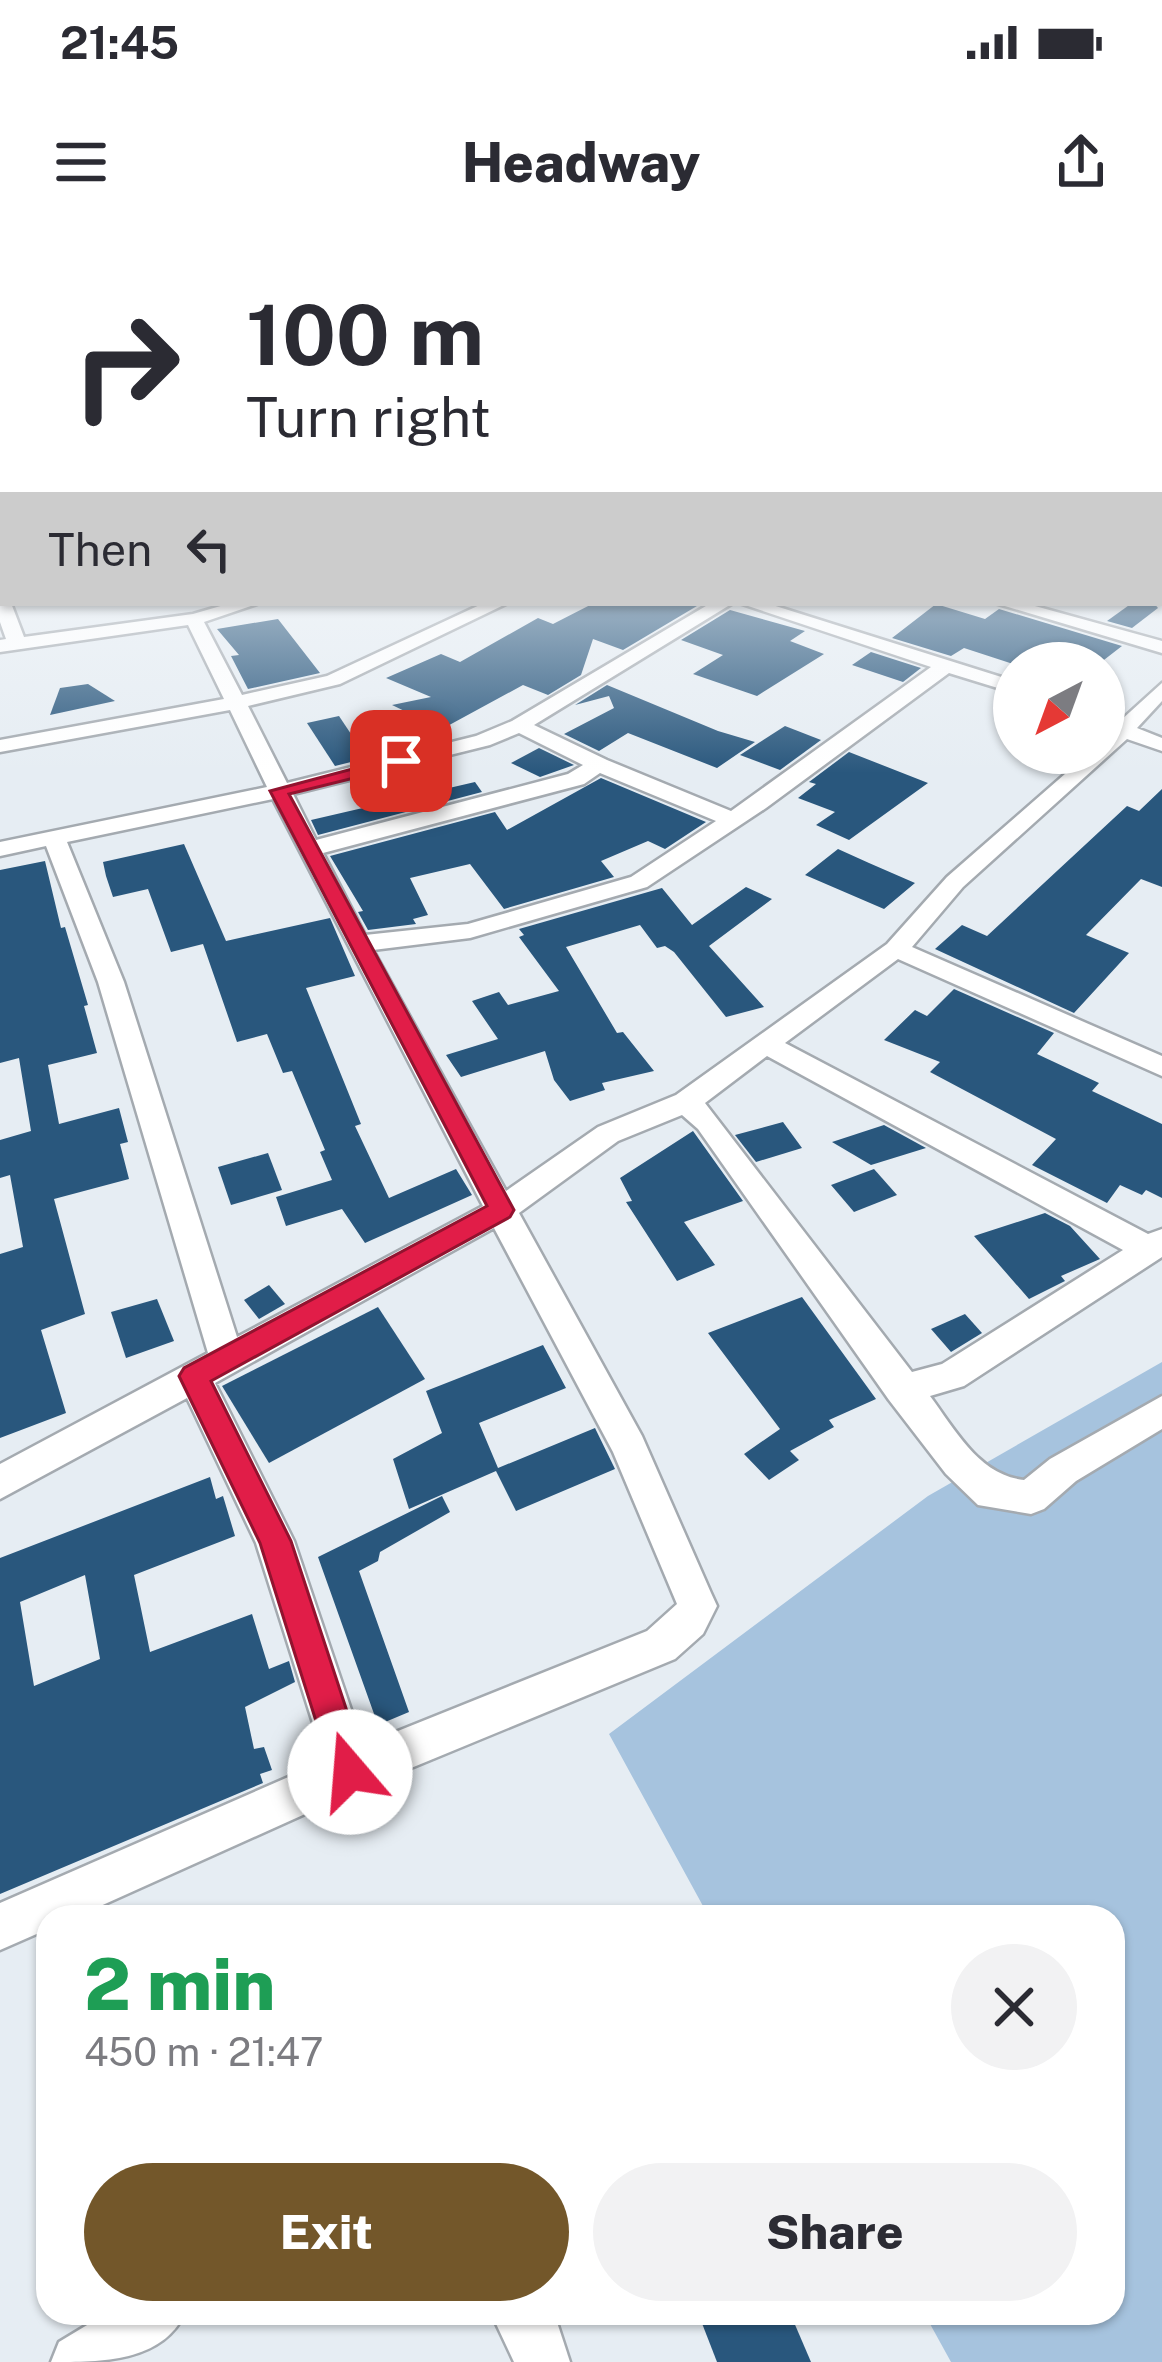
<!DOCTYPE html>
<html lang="en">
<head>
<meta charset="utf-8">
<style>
	:root { --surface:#fff; --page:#f2f2f3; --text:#2b2b33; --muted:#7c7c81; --accent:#73572a }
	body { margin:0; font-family:"Public Sans",sans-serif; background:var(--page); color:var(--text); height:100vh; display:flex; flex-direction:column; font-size:45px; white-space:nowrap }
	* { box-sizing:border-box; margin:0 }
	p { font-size:39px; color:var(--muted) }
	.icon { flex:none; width:66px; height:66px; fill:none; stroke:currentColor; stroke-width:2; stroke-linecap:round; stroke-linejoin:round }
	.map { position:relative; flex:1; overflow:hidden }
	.panel { position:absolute; left:36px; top:1665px; width:1089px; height:420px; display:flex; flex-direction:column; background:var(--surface); border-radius:36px; box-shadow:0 3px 9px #0004 }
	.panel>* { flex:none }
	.top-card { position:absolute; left:0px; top:0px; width:1164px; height:366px; box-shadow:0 3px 9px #0004; background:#fff; color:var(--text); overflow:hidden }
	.needle { width:78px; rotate:221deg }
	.fabs { position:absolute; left:993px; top:402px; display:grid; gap:24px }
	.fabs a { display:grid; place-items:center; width:132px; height:132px; border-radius:50%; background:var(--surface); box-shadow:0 3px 9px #0004; font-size:60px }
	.pin { position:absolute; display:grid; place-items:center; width:102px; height:102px; color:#fff; margin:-51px; border-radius:24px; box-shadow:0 6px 18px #0006 }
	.me { position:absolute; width:132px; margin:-66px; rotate:342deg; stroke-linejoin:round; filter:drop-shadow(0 0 9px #0008) }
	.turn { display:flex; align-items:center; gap:42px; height:252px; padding:0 48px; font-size:54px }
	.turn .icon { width:156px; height:156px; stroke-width:2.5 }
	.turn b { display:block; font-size:84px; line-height:102px }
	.then { display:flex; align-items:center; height:114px; padding:0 48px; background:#0003; gap:24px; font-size:45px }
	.round { display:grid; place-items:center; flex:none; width:126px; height:126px; border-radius:63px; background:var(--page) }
	.overview { display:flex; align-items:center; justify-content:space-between; height:204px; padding:0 48px }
	h1 { font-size:72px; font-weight:800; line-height:90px; color:#1e9e55 }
	.primary-button { display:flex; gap:24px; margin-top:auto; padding:24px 48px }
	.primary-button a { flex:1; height:138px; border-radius:72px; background:var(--accent); color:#fff; font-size:48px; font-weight:800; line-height:138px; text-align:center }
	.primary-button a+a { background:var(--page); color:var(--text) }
	.status { display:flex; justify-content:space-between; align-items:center; height:84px; padding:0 60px; background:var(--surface); direction:ltr }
	.status svg { height:33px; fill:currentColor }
	header { display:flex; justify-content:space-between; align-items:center; height:156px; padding:0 48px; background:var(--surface); font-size:54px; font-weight:800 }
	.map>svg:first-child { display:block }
	.green { fill:#a6c3de }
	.building { fill:#29577d; fill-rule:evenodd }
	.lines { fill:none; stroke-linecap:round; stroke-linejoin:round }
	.street-casing { stroke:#a4aab0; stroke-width:5 }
	.street { fill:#fff; fill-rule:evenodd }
	.route { fill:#e11d48; stroke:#92132f; stroke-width:3 }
</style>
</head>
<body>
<div class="status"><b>21:45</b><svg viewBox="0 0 49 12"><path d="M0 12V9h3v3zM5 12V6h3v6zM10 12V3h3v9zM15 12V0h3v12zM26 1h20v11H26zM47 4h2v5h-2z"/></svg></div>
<header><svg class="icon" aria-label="menu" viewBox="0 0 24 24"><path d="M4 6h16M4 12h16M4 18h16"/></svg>Headway<svg class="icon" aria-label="share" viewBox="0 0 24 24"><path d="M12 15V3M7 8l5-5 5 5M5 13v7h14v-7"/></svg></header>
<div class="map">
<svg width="1162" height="2122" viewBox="0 0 1162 2122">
	<rect width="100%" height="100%" fill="#e6edf3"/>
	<path class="green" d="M1162,1122V2122H951L924,2073H1113V1677H709L609,1494L928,1256Z"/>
	<g class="building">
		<path d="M594,363H702L623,410L593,399L581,435L548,455L523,445L442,489L392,465L431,457L386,438L441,414L460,422L538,378L553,384Z"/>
		<path d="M1132,363H1154L1158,368L1132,388L1107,381Z"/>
		<path d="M936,364L985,379L999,369L1122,406L1100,423H1010L964,408L951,416L892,398Z"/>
		<path d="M730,370L805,391L790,401L824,414L757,456L693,434L723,415L681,400Z"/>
		<path d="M278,379L320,433L248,449L231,416L239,415L217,389Z"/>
		<path d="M871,412L921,428L903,442L852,425Z"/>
		<path d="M88,444L115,461L50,475L60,448Z"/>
		<path d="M607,445L718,491L755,502L717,528L628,493L599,511L564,494L614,468L609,456L575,465Z"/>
		<path d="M339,476L367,518L335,526L307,483Z"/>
		<path d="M785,486L821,500L780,530L740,515Z"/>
		<path d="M539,508L574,525L540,537L511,523Z"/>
		<path d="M849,512L928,543L849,600L816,585L835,572L798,558L816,544L809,542Z"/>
		<path d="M601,538L706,582L665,609L648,601L601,621L614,637L504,669L470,624L410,638L428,675L413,679L416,684L368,690L358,672L363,671L330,616L495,572L507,590Z"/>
		<path d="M475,542L482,552L318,595L311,580Z"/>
		<path d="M1162,549V647L1141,639L1086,695L1129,713L1074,773L935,709L962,685L987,696L1127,566L1139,571Z"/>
		<path d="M184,604L226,701L330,678L355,736L306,748L361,884L355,886L389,958L456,929L472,955L365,1003L342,969L286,986L276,957L332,940L320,912L325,910L292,831L283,833L267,794L237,802L203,704L171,712L148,649L113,657L106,636L103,622Z"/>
		<path d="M838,609L869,623L915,643L884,669L805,635Z"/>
		<path d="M45,621L61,688L65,687L88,765L84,766L97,813L48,825L59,884L119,868L128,902L120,904L129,939L54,959L85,1074L41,1090L66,1173L0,1198V1014L23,1007L10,935L0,938V900L31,891L19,818L0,823V630Z"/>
		<path d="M746,647L772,659L709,706L764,767L726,777L674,712L665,706L657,708L640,685L566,707L617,793L623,792L654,831L602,843L605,850L570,861L554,840L545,811L461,837L446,815L498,799L472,761L499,752L508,765L559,751L519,697L524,695L519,689L662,648L692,685Z"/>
		<path d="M954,749L1054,793L1037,814L1099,843L1092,851L1162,884V958L1146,950L1142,955L1120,945L1107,963L1032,925L1056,899L930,832L940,822L884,800L915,770L927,776Z"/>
		<path d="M783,882L802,908L756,922L735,895Z"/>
		<path d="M884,885L926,908L871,925L832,902Z"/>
		<path d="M693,891L743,961L684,982L715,1025L677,1041L626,962L632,961L620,938Z"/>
		<path d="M268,913L282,950L231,965L218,927Z"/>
		<path d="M874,929L897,955L854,972L831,945Z"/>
		<path d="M1045,973L1070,986L1100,1019L1061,1036L1065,1041L1029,1059L974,996Z"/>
		<path d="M269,1045L285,1064L259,1079L244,1060Z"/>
		<path d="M802,1057L876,1159L829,1180L834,1187L790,1211L799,1220L769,1240L744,1214L780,1189L708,1093Z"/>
		<path d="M157,1059L174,1101L126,1118L111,1072Z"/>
		<path d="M378,1067L425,1139L269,1223L222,1146Z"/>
		<path d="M965,1074L982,1093L951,1112L931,1089Z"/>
		<path d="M543,1105L566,1148L479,1183L498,1228L595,1188L615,1229L516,1271L496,1231L409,1269L393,1219L442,1193L426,1151Z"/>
		<path d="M210,1237L216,1259L223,1256L235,1296L134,1335L150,1412L252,1374L269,1429L289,1421L295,1442L245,1467L254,1509L264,1507L272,1530L260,1534L263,1543L0,1654V1318ZM85,1335L100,1419L34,1446L20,1362Z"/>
		<path d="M442,1256L450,1272L380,1312L378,1321L359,1331L409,1472L378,1485L318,1317Z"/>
		<path d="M698,2073H790L811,2122H717Z"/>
	</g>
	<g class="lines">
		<g class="street-casing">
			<g id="street">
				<path d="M3,261V271L0,272V262Z"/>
				<rect x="1161" y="270" width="1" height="10"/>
				<path d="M3,322V332L0,333V323Z"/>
				<path d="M0,353L3,363H11L24,397L193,374L231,363H260L204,382L242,455L327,436L484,363H508L340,444L248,466L287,543L476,496L512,481L711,363H733L534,485L607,520L731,571L931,427L739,363H766L1014,441V453L949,433L766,568L647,647L470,698L373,710L506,951L598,887L676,855L887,704L947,637L1089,513H1104V499L1110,492L1104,489V477L1120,481L1162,443V461L1137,488L1162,498V511L1127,499L963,647L912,707L1162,816V836L898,719L785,803L1148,994L1162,989V1017L964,1146L930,1156C956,1191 979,1235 1024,1240L1050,1219L1162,1156V1189L1076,1241L1044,1269L1031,1274L978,1265L946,1234L889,1160L698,889L682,875L618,901L519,973L642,1196L711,1353L717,1366L703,1394L675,1419L365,1547L76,1677H48V1689L0,1710V1663L325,1521L256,1303L187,1158L0,1259V1224L208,1113L98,742L46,606L0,616V602L267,547L230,470L0,512V500L224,459L188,385L0,412V400L6,399L0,382ZM519,493L583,525L568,534L316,600L293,554L490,505ZM600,533L716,581L631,637L468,684L365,695L323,613L584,544ZM273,559L483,966L237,1097L124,742L67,602ZM767,816L1123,1010L942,1124L912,1132L705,863ZM494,988L613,1212L677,1364L647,1391L363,1505L294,1301L215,1143Z"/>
				<path d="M995,363H1024L1162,401V413Z"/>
				<path d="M107,2073H185C162,2122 102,2122 51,2122L59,2102Z"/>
				<path d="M491,2073H554L570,2122H514Z"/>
			</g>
		</g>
		<use href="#street" class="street"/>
	</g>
	<linearGradient id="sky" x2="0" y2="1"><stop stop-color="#7db1e1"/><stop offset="0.44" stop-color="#f4f7fa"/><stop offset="1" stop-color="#f4f7fa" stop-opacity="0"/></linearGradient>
	<rect width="1162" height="533" fill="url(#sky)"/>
	<path class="route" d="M401,516L410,521L407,525L289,554L514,970L510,977L211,1141L291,1301L367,1532L362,1545L350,1550L337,1545L332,1532L260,1303L179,1136L184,1128L487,966L270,551Z"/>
</svg>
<div class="fabs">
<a><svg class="needle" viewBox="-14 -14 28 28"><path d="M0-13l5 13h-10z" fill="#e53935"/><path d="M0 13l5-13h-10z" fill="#7c7c81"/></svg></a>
</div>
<div class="pin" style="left:401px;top:521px;background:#d93025"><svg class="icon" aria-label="arrive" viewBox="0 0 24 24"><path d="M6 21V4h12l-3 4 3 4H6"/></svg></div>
<svg class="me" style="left:350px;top:1532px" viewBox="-20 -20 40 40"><circle r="19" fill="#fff"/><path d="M0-13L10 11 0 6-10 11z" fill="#e11d48"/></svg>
<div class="top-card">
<div class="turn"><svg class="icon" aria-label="right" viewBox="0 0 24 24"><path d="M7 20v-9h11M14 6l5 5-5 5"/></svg><div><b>100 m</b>Turn right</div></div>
<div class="then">Then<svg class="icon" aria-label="left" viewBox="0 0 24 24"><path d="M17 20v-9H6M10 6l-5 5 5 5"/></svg></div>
</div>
<section class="panel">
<div class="overview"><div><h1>2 min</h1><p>450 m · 21:47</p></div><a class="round"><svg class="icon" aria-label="close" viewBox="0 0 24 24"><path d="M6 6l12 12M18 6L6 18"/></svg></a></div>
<div class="primary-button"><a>Exit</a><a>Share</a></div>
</section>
</div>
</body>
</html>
